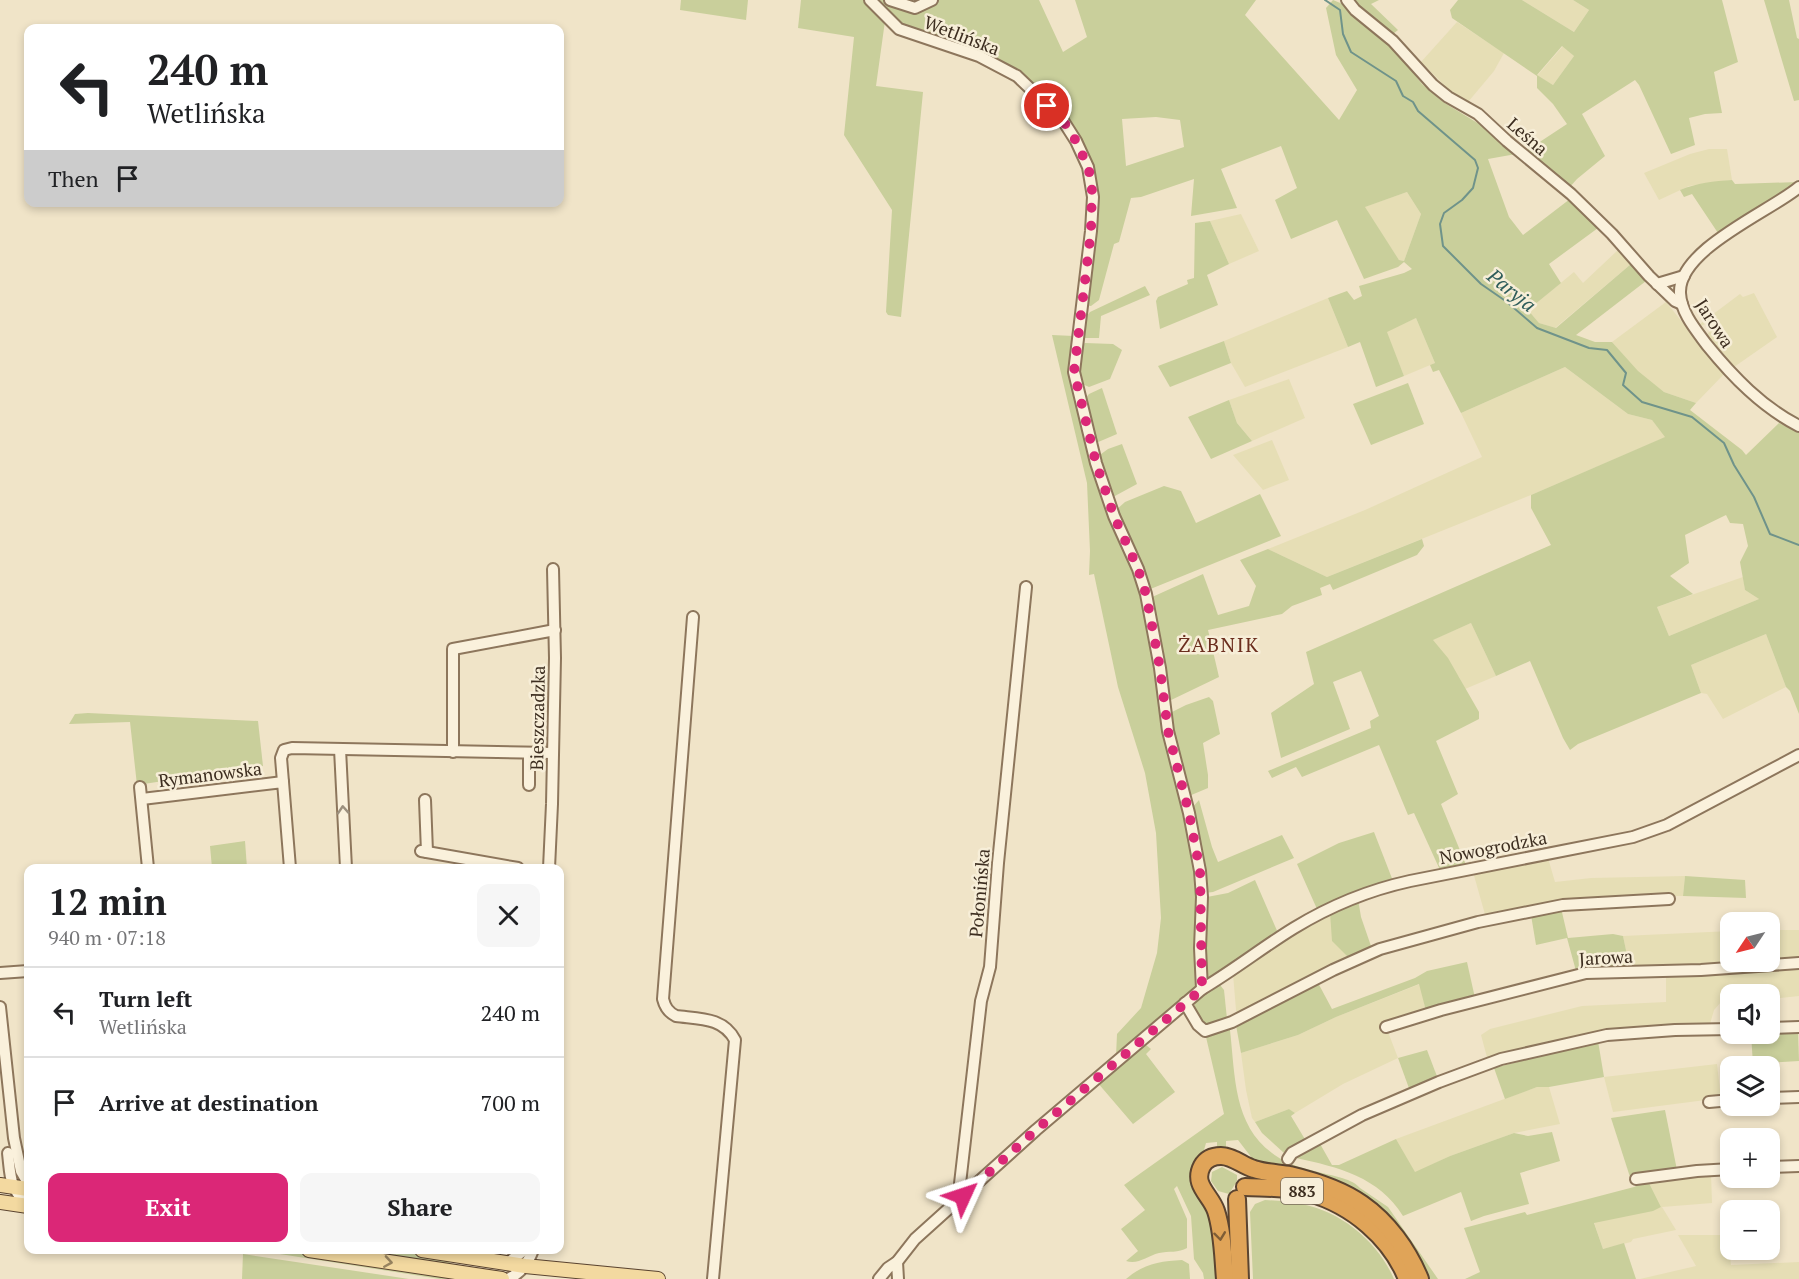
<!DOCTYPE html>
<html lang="en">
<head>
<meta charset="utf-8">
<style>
	:root { --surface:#fff; --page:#f6f6f6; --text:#202124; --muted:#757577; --line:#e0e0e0; --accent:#db2777 }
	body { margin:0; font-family:"PT Serif",serif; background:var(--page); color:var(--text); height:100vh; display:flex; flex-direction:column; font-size:22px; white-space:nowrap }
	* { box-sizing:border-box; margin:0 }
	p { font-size:20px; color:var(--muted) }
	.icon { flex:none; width:33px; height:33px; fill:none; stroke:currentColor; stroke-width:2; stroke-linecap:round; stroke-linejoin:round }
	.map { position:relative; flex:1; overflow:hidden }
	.sheet { position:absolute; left:24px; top:864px; width:540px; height:390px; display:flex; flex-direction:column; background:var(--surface); border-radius:12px; box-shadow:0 3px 9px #0003 }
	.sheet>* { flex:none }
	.top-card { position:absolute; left:24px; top:24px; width:540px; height:183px; border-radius:12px; box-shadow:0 3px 9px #0003; background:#fff; color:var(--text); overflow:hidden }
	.needle { width:39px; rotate:235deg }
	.buttons { position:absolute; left:1720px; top:912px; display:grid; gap:12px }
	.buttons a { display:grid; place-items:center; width:60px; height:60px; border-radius:12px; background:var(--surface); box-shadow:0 3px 9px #0003; font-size:30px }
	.pin { position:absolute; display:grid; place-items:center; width:51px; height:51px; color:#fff; margin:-26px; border:3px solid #fff; border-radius:50%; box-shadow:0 2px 6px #0007 }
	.me { position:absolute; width:66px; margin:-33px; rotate:48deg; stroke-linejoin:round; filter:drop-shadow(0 0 4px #0008) }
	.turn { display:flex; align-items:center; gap:21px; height:126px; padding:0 24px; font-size:27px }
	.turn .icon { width:78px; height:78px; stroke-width:2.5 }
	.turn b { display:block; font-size:42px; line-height:51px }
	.then { display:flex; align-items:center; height:57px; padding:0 24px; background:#0003; gap:12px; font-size:22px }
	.round { display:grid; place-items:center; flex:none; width:63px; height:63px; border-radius:12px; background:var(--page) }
	.head { display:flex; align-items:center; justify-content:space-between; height:102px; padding:0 24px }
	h1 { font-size:36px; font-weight:700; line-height:45px }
	.cta { display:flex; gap:12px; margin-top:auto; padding:12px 24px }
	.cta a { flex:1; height:69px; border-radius:12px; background:var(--accent); color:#fff; font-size:24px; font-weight:700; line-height:69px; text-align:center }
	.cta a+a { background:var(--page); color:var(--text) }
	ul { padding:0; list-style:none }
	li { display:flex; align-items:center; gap:18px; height:90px; padding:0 24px; border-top:2px solid var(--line) }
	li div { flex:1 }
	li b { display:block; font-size:22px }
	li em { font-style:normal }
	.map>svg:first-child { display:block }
	.farmland { fill:#e6deb5 }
	.green { fill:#c9cf9b; fill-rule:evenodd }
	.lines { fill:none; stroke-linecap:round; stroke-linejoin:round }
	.stream { stroke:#6f938a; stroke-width:2 }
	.minor-casing { stroke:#8d765c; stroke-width:14 }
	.major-casing { stroke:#5b4430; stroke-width:16 }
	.highway-casing { stroke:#5b4430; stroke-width:20 }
	.minor { stroke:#faf1dc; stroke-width:10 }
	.major { stroke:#f3d9a0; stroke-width:14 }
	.highway { stroke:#e0a458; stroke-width:16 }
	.oneway { stroke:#9c907e }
	.oneway2 { stroke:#7e5d36 }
	.oneway3 { stroke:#988460 }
	.route { stroke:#db2777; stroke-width:10; stroke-dasharray:0 18 }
	.labels { text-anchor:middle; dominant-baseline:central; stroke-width:5; stroke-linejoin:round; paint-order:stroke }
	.shield { fill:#f7eed8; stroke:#756857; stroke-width:1.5 }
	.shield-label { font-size:16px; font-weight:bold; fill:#3d2e20 }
	.street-label { font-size:18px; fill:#3d2e20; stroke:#f7eed8 }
	.water-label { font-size:20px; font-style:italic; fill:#2f5d5a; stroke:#f7eed8 }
	.neighbourhood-label { font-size:20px; letter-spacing:1.5px; fill:#6b2e1e; stroke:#f7eed8 }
</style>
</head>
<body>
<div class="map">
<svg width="1799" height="1279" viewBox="0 0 1799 1279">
	<rect width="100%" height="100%" fill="#f0e4c8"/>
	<g class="farmland">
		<path d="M1522,0H1573L1589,10L1574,32Z"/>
		<path d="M1457,22L1504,53L1494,71L1468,102L1452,93L1421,62Z"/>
		<path d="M1563,46L1574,56L1553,85L1537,76Z"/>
		<path d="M1709,149H1727L1732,180L1689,186L1659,200L1644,173L1690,154Z"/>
		<path d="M1407,192L1421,214L1404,261L1399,260L1364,207Z"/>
		<path d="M1241,214L1259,251L1229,264L1210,221Z"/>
		<path d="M1618,250L1631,264L1555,328L1539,323L1528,310L1574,272L1583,283Z"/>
		<path d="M1754,293L1777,337L1734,367L1707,334L1712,330L1707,323L1701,326L1700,324L1740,294L1743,297Z"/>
		<path d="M1328,298L1348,347L1245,387L1231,363L1224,341Z"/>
		<path d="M1666,302L1724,374L1696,403L1664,392L1638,372L1612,342Z"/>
		<path d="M1416,318L1435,363L1404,376L1386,331Z"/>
		<path d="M1565,367L1628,414L1652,420L1666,437L1531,495L1327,577L1268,549L1365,510L1482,457L1461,413Z"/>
		<path d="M1289,379L1305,418L1252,441L1237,423L1229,400Z"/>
		<path d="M1272,440L1289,480L1263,490L1233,455Z"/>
		<path d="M1743,577L1745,590L1759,599L1669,636L1657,607Z"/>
		<path d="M1471,623L1496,676L1465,689L1459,677L1432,640Z"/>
		<path d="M1766,634L1786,687L1723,719L1707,694L1701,693L1691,665Z"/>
		<path d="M1548,858L1555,882L1591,878L1685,876L1683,896H1671L1486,918L1473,872Z"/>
		<path d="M1330,912L1349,958L1238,1016L1236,1010L1233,974L1296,931Z"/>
		<path d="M1770,930H1799V960L1630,969L1623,936L1731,931V962H1770Z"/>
		<path d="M1799,966V996L1770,999V994H1731V1001L1721,1002L1714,1010L1710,1024L1612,1031L1488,1061L1481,1035L1490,1029L1582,1006L1666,1002V974Z"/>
		<path d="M1420,984L1426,1011L1385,1024L1398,1058L1343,1084L1295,1113L1289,1109L1255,1122L1252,1118L1246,1090L1241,1053L1298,1035L1336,1017Z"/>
		<path d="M1717,1064L1721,1098L1613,1112L1604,1077Z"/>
		<path d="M1537,1087H1549L1560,1124L1514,1133L1450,1156L1415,1173L1396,1139Z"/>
		<path d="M1711,1173L1712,1203L1662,1207L1676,1230L1633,1239L1631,1242L1603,1249L1594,1222L1661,1207L1648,1181Z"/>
		<path d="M1678,1235H1728L1731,1265L1799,1262V1279H1640L1696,1266Z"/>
	</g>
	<g class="green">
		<path d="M681,0H748L746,20L680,10Z"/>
		<path d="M801,0H865L885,21L876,86L923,92L901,317L888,315L886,312L892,210L844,135L854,37L798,28Z"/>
		<path d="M874,0H884L902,8L921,11L937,0H1039L1063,52L1087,37L1075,0H1256L1245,15L1339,120L1357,90L1336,55L1326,8L1333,0L1345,5L1388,41L1422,84L1443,102L1489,130L1516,154L1488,159L1509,217L1523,235L1570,199L1598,228L1549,264L1561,283L1528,310L1539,323L1556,328L1631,264L1646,281L1576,335L1595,342H1612L1638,371L1664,392L1696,403L1690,410L1742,450L1746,455L1779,423L1799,433V714L1790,691L1786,687L1766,634L1691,665L1701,693L1578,744L1570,750L1563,738L1530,661L1496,676L1471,623L1433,640L1448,658L1479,712V719L1436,741L1458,794L1441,804L1466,865L1440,870L1414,813L1408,815L1379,745L1302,777L1296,767L1272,778L1268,771L1371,728L1370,721L1379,716L1361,671L1333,682L1350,729L1281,758L1271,713L1314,684L1306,652L1551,545L1531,508V495L1665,437L1652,420L1628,414L1565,367L1461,413L1439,370L1433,372L1430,365L1435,363L1416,318L1387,332L1404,376L1376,387L1360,342L1348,347L1328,298L1347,291L1354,300L1362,296L1359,286L1404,273L1412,269L1404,262L1398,267L1364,279L1337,220L1291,239L1275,200L1297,188L1281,146L1221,169L1237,208L1191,216L1194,179L1141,197L1131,198L1119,242L1114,244L1099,300L1091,306L1084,305L1094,211L1077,139L1019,75L904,28ZM1156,117L1180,120L1184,147L1126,166L1122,119ZM1407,192L1421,214L1404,261L1399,260L1365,207ZM1726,515L1730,523L1743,524L1748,546L1740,562L1745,590L1759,599L1669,636L1657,607L1693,594L1670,576L1689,563L1685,535Z"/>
		<path d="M1352,0H1379L1371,4L1398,30L1393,34L1366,14Z"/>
		<path d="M1458,0H1522L1574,32L1589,10L1573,0H1722L1738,62L1714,72L1722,113L1705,114L1689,118L1695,145L1671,154L1639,85L1635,80L1582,114L1605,156L1577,179L1569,188L1526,151L1567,124L1553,104L1537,88V76L1452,18L1450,10ZM1562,46L1574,56L1553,85L1537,75Z"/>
		<path d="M1764,0H1789L1797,38L1799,39V100L1794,101Z"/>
		<path d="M1732,180L1735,184L1798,182L1718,233L1692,194L1684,197L1680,190C1697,183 1714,181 1732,180Z"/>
		<path d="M1210,221L1229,264L1207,275L1218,305L1160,329L1156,301L1158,297L1188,284L1187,280L1194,278L1195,223Z"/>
		<path d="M1145,286L1150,295L1101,316L1099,338H1081L1083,321L1090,312Z"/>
		<path d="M1052,335L1074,336L1073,377L1141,599L1192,849L1196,891L1195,967L1197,979L1196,988L1116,1056L1117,1034L1141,1008L1157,953L1161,918L1156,833L1145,773L1118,687L1094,574L1089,575L1090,551L1087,483Z"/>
		<path d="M1224,341L1231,363L1170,387L1158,366Z"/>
		<path d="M1085,343L1113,344L1122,350L1110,379L1089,387L1080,383L1077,376L1082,345Z"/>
		<path d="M1408,383L1424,424L1371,445L1353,404Z"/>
		<path d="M1102,388L1117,434L1096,443L1085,399L1089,394Z"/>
		<path d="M1229,400L1237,423L1252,441L1211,459L1188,417Z"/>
		<path d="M1122,444L1137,484L1113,497L1111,496L1097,457L1108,449Z"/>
		<path d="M1164,486L1181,491L1196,523L1260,494L1281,536L1148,590L1116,510L1125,502Z"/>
		<path d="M1422,539L1424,546L1417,555L1333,590L1330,584L1320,588L1322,595L1292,606L1282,614L1208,630L1219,677L1167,702L1150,598L1203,574L1218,615L1249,606L1256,586L1240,560L1268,549L1327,577Z"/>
		<path d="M1209,697L1213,701L1220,734L1203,743L1208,775V788L1189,796L1168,714L1186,705Z"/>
		<path d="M88,713L258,721L263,766L137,785L130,722L69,724L75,714Z"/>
		<path d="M1199,800L1212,847L1218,862L1282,835L1294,858L1213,892L1205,893L1191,809Z"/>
		<path d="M1374,832L1393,881L1357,891L1317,909L1297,864L1339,843Z"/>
		<path d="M245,841L247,868H212L210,846Z"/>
		<path d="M1685,876L1745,880L1746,898L1683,896Z"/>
		<path d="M1255,880L1278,933L1211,980H1205L1204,901L1207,897L1228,893Z"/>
		<path d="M1358,899L1361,917L1372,949L1349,958L1332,941L1330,912Z"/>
		<path d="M1561,908L1568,938L1613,934L1623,936L1630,969L1576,971L1567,938L1536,945L1531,915Z"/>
		<path d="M1467,962L1475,998L1426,1011L1419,984L1336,1017L1298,1035L1241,1053L1236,1025L1317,981L1332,1009L1415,978L1427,971Z"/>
		<path d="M1220,985L1224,990L1227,1019L1214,1027L1202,1026L1196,1012L1194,1002L1211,988Z"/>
		<path d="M1227,1029L1230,1030C1236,1084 1233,1138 1291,1164C1301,1168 1312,1170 1322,1173C1334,1176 1353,1179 1360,1188L1388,1207L1438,1279H1425L1416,1257L1255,1162L1238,1140L1226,1141V1148H1217V1142L1206,1143C1203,1157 1193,1168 1193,1183C1193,1195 1208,1209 1211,1222C1216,1240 1216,1260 1218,1279H1204L1203,1273L1194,1259L1191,1216L1177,1186L1174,1189L1187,1219V1248C1179,1253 1168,1251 1159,1253C1147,1256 1138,1265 1126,1261L1138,1251L1121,1229L1145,1210L1124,1185L1224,1114L1206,1037L1207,1034Z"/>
		<path d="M1798,1031L1799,1061L1753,1064L1751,1034Z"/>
		<path d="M1598,1041L1604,1077L1549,1087H1537L1505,1099L1494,1068Z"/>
		<path d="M1141,1045H1146L1151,1049L1146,1054L1175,1092L1133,1124L1097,1082Z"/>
		<path d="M1427,1050L1438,1079L1410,1091L1398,1058Z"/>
		<path d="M1289,1109L1295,1113L1291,1116L1306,1141L1284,1153L1262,1133L1255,1122Z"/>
		<path d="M1665,1110L1677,1170L1630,1177L1611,1118Z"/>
		<path d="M1552,1132L1560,1161L1520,1173L1529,1204L1484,1216L1471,1221L1461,1192L1403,1216C1379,1177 1338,1167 1296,1158L1299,1153L1319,1142L1332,1165H1339L1396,1139L1415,1172L1450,1156L1514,1133L1528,1136Z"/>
		<path d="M1222,1167L1237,1175V1181L1229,1194L1218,1191L1211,1181L1212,1172Z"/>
		<path d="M1648,1181L1661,1207L1653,1211L1594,1223L1603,1249L1624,1243L1636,1279H1465L1480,1272L1464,1228L1525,1212L1527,1215L1634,1187Z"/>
		<path d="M1265,1200C1277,1201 1290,1201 1302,1204C1342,1212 1378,1242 1394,1279H1253L1250,1212L1255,1204Z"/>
		<path d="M254,1250H277L448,1276L450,1279H440Z"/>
		<path d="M340,1250H390L447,1258L451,1265Z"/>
		<path d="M243,1254L409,1279H242Z"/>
		<path d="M1182,1260L1189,1264L1190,1279H1126C1143,1264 1160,1261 1182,1260Z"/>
	</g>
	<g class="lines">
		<path class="stream" d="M1325,0L1340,10L1343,34L1351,52L1396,81L1403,96L1413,102L1418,111L1475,160L1478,168L1473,188L1462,200L1444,213L1440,224L1443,246L1481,284L1507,302L1537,328L1589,348L1607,350L1626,373L1623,385L1642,402L1692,417L1724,443L1734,465L1754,497L1770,534L1799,545"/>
		<g class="minor-casing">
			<g id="minor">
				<path d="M870,0L899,29L979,56L1017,76L1062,119L1076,141L1088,167L1093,197L1091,231L1074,372L1096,463L1114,516L1138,569L1146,594L1160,668L1168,731L1189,813L1200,871L1202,897L1200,948L1202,989L1036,1130L915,1239L897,1262L888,1268L879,1279"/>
				<path d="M890,0L915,8L932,0"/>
				<path d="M1347,0L1355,10L1393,41L1433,85L1448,97L1478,114L1507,141L1571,194L1612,234L1649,276L1675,301L1682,304"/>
				<path d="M1799,187C1771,211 1678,249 1680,293C1681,313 1696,330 1707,345C1733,377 1762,407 1799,426"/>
				<path d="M1657,284L1684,276"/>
				<path d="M693,617L663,999C665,1007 668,1012 676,1016C699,1019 723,1017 735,1040L713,1279"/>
				<path d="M340,749L346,868"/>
				<path d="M453,752V649L555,630"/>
				<path d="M529,753V785"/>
				<path d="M283,782L281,758L284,750L292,748L553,753"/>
				<path d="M140,787L148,868"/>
				<path d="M142,799L283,782L290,868"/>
				<path d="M425,800L427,852"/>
				<path d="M421,851L518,868"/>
				<path d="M549,868L552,804L555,658L553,569"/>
				<path d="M0,973L28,971"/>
				<path d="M1202,989C1234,970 1263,947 1294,928C1330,906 1369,890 1410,881L1633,837L1667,825L1799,755"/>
				<path d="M1185,1003L1198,1025L1205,1031L1232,1022L1333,970L1380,949L1478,922L1563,905L1669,899"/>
				<path d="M0,1007L14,1138L21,1171L28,1183"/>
				<path d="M1386,1027L1441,1010L1586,973L1701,970L1799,963"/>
				<path d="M1770,1028L1799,1027"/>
				<path d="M1770,1098L1799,1097"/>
				<path d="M1709,1102L1731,1100"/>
				<path d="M8,1153C11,1180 9,1186 28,1206"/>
				<path d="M1288,1159L1292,1153L1362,1115L1439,1082L1501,1059L1607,1035L1675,1030L1731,1029"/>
				<path d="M1770,1167L1799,1166"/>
				<path d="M1636,1179L1697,1171L1731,1169"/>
				<path d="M958,1201L981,1001L990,967L998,863L1026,587"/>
				<path d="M897,1262L898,1279"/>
				<path d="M508,1263L524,1250"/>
				<path d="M507,1279C521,1274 528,1263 533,1250"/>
			</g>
		</g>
		<g class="major-casing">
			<g id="major">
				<path d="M0,1185L28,1189"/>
				<path d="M0,1202L28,1206"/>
				<path d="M309,1250L502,1279"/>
				<path d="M422,1250L525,1266L658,1279"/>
			</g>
		</g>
		<g class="highway-casing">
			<g id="highway">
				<path d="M1245,1187C1266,1188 1289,1187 1309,1193C1352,1205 1391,1238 1407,1279"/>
				<path d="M1237,1199L1240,1279"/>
				<path d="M1225,1279C1223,1257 1223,1232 1216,1211C1211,1195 1192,1185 1202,1166C1206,1159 1213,1156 1221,1156C1233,1156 1243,1166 1254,1169C1266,1173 1279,1173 1290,1175C1315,1181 1341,1189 1362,1204C1388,1222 1408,1250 1420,1279"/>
			</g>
		</g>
		<use href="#minor" class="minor"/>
		<use href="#major" class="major"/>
		<use href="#highway" class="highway"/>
	</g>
	<defs><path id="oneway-chevron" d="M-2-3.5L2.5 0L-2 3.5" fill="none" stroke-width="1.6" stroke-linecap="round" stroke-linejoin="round" transform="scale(1.5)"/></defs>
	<use class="oneway" href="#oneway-chevron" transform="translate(343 810) rotate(-94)"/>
	<use class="oneway2" href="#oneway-chevron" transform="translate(1220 1236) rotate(83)"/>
	<use class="oneway3" href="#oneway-chevron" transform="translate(388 1262) rotate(9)"/>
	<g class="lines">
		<path class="route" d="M963,1196L1036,1130L1202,989L1200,871L1189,813L1168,731L1160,668L1146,594L1138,569L1114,516L1096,463L1074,372L1091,231L1092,184L1088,167L1076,141L1062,119L1047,106"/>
	</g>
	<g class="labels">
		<rect class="shield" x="1281" y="1178" width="42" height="26" rx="4.5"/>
		<g class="shield-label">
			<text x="1302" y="1191">883</text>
		</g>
		<g class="street-label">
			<text transform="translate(962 35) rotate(21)">Wetlińska</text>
			<text transform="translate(1528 136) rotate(41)">Leśna</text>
			<text transform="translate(1715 323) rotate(57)">Jarowa</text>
			<text transform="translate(537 718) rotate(-89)">Bieszczadzka</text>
			<text transform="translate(210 774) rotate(-7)">Rymanowska</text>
			<text transform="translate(1493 847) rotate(-11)">Nowogrodzka</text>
			<text transform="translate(979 893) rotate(-85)">Połonińska</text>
			<text transform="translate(1606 957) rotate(-3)">Jarowa</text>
		</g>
		<g class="water-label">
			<text transform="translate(1512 290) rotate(39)">Paryja</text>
		</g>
		<g class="neighbourhood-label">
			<text x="1219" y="644">ŻABNIK</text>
		</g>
	</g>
</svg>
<div class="buttons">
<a><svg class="needle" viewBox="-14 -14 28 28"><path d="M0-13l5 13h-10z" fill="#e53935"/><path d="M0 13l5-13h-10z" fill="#757577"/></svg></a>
<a><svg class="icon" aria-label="sound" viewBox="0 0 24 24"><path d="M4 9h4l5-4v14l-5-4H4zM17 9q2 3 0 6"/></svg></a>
<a><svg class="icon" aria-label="layers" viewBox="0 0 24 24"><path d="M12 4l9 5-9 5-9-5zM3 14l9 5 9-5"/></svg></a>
<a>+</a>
<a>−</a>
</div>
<div class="pin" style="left:1047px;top:106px;background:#d93025"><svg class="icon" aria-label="arrive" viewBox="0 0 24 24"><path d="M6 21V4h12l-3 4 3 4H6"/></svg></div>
<svg class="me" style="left:963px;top:1196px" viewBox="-20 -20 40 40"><path d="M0-17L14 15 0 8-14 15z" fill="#db2777" stroke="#fff" stroke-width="4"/></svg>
<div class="top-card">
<div class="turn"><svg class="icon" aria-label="left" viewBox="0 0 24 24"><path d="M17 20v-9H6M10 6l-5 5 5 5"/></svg><div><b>240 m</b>Wetlińska</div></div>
<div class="then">Then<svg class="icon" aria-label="arrive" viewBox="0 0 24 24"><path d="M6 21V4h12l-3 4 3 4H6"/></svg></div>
</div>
<section class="sheet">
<div class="head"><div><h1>12 min</h1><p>940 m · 07:18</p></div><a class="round"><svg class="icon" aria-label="close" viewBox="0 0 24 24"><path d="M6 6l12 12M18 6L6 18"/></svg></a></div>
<ul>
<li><svg class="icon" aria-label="left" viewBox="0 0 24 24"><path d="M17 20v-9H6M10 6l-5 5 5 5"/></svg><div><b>Turn left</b><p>Wetlińska</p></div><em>240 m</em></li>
<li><svg class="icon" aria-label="arrive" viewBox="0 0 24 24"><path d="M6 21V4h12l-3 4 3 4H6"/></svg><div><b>Arrive at destination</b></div><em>700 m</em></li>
</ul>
<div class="cta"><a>Exit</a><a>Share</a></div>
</section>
</div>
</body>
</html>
